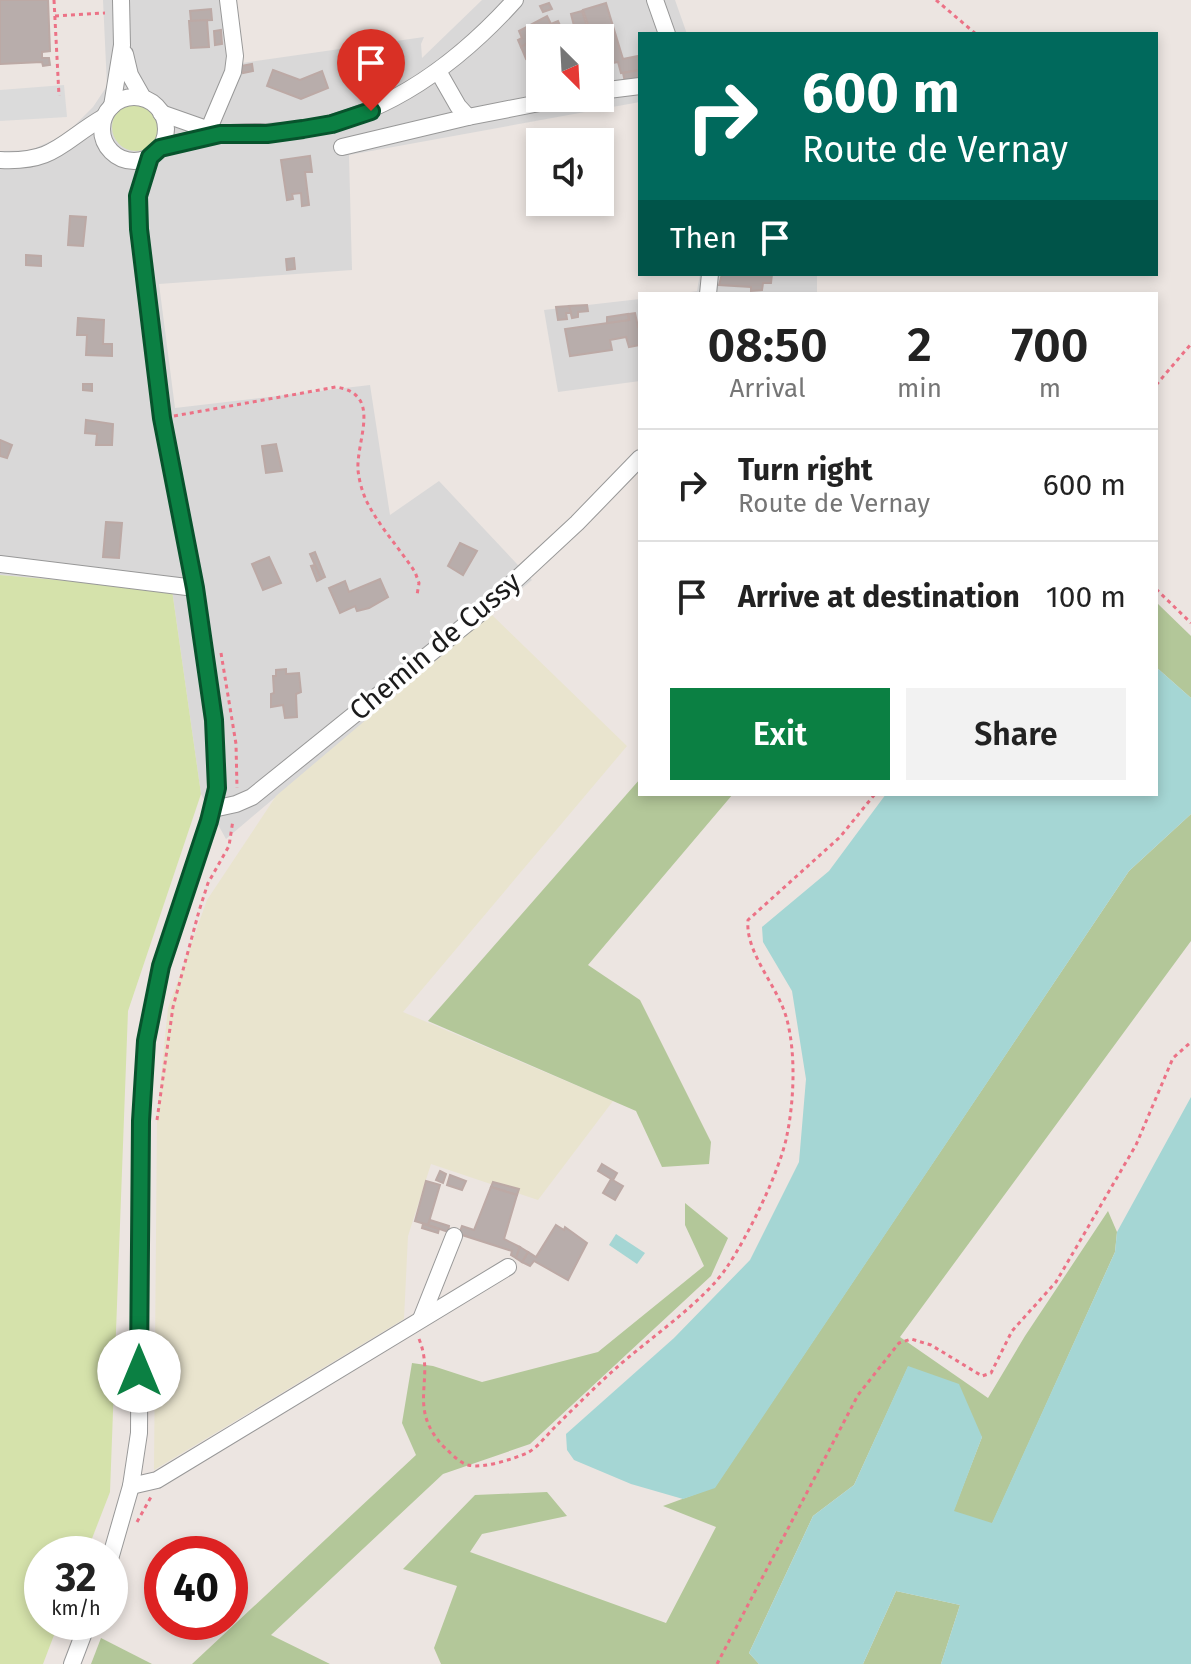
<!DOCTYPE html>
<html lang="en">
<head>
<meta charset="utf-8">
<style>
	:root { --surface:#fff; --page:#f2f2f2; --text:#222; --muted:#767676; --line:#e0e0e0; --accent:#0b8043 }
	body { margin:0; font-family:"Fira Sans",sans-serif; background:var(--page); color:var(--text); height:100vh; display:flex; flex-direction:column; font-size:30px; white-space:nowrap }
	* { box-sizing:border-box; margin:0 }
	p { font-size:26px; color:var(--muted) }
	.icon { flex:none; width:44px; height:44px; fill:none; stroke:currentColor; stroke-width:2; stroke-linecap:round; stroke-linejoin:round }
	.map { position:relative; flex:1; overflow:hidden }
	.side { position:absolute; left:638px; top:292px; width:520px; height:504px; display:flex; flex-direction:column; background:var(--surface); border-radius:0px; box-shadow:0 4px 12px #0003 }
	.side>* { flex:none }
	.top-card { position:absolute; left:638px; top:32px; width:520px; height:244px; border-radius:0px; box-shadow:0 4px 12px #0003; background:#00695c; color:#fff; overflow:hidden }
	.needle { width:52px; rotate:156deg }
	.buttons { position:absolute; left:526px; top:24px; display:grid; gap:16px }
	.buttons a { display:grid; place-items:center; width:88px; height:88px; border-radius:0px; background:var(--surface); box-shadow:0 4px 12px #0003; font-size:40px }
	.speed { position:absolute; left:24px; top:1536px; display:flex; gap:16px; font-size:40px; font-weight:700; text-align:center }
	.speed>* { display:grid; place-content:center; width:104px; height:104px; border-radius:50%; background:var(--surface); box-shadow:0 4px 12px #0003; line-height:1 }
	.speed small { font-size:20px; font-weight:400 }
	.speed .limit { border:12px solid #d22; background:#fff; color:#111 }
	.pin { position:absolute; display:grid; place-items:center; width:68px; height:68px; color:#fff; margin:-82px -34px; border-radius:50% 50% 50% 0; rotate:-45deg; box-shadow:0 0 8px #0007 }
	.pin .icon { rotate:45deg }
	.me { position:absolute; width:88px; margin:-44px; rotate:0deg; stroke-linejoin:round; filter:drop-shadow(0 0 6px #0008) }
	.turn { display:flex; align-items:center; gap:28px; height:168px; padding:0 32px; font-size:36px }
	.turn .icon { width:104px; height:104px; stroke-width:2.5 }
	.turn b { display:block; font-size:56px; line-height:68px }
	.then { display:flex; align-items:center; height:76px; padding:0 32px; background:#0003; gap:16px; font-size:30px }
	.eta { display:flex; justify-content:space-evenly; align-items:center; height:136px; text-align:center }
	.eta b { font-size:48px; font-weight:600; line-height:56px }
	.primary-button { display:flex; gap:16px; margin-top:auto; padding:16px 32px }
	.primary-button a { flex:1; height:92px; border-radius:0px; background:var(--accent); color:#fff; font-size:32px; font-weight:600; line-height:92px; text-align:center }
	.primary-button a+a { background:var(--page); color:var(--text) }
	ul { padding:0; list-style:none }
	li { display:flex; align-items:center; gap:24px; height:112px; padding:0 32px; border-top:2px solid var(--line) }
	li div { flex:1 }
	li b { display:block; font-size:30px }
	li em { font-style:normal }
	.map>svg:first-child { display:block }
	.residential { fill:#d9d8d8; fill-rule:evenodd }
	.farmland { fill:#e9e4ce }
	.grass { fill:#d5e2ab }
	.forest { fill:#b3c799 }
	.parking { fill:#dbdbdb }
	.water { fill:#a5d6d4 }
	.building { fill:#b8adab; stroke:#bca9a5; stroke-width:2 }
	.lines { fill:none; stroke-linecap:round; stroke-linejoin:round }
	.minor-casing { stroke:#989898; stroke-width:18 }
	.path { stroke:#ec7286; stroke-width:3; stroke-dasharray:4 4; stroke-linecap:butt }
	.minor { stroke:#fff; stroke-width:16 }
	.route-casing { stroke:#07532c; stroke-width:20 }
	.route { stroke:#0b8043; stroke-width:14 }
	.labels { text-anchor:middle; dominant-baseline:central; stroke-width:7; stroke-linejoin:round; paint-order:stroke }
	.street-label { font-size:28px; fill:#1b1b1b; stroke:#fff }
</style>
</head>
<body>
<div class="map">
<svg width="1191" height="1664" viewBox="0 0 1191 1664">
	<rect width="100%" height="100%" fill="#ece5e1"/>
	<g class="residential">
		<path d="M103,0H235L242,63L424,37L421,44L422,58L482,0H675L687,34H640V102L349,155L352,270L159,284L175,408L370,385L390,515L439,481L532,580L226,839L201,794L172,590L0,575V151L31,150L65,135L93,107L107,86ZM540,38H600V98H540Z"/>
		<path d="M700,274H817V294H677L697,291Z"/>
		<path d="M640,299V381L558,392L544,310Z"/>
	</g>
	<path class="farmland" d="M491,614L627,746L403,1012L613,1101L538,1200L431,1164L408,1236L404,1319L154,1470L157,1116L168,1008L207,900L276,796Z"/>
	<g class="grass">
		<circle cx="136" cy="127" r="24"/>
		<path d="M0,575L172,590L201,794L128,1011L110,1492L86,1554H42V1622H59L43,1664H0Z"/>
	</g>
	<g class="forest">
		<path d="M1156,602L1191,636V698L1156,667Z"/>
		<path d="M640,779V794H733L588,965L640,1000L711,1142L709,1164L662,1167L636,1111L428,1021Z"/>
		<path d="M1191,814V941L900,1337L988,1398L1025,1336L1108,1211L1117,1232L1115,1252L992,1524L953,1512L982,1437L908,1367L854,1485L813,1516L749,1653L759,1664H441L434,1648L457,1586L403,1569L475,1495L547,1492L567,1516L482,1534L470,1552L666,1623L716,1527L663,1506L715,1487L1129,871Z"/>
		<path d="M685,1203L728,1238L711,1276L530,1444L443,1474L271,1635L330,1664H192L416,1455L402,1423L412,1363L433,1366L482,1382L598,1352L704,1266L685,1225Z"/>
		<path d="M896,1591L960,1605L941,1664H863Z"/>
		<path d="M101,1638L152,1664H91Z"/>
	</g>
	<path class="parking" d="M64,85L67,117L0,121V90Z"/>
	<g class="water">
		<path d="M1156,667L1191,698V814L1129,871L715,1488L683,1499L631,1484L574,1460L567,1450L566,1434L674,1338L750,1260L799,1162L806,1079L792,991L763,942L762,927L829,871L886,794H1156Z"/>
		<path d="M1191,1097V1664H941L960,1605L896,1591L863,1664H759L749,1653L813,1516L854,1485L908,1366L959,1384L982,1437L954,1511L992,1523L1115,1252L1117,1232Z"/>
		<path d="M616,1234L645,1253L637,1264L609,1245Z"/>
	</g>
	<g class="building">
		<path d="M0,0H48L50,51L42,52V58H49L50,65L43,66L42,62L0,64Z"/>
		<path d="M549,3L552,9L543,12L540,6Z"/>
		<path d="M606,3L623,59L638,56L640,70L621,73L618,62L607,64L599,34L592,36L583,10Z"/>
		<path d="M211,9L212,20L191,21L190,11Z"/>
		<path d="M582,11L590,36V38H577L571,14Z"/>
		<path d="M547,16L551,24L558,21L566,38H540V52L534,55L528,43L521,47L518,40L522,38L519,31Z"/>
		<path d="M189,21L207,20L209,47L191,48Z"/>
		<path d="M221,30L222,44L215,45L214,31Z"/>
		<path d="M528,43L534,55L526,59L521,47Z"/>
		<path d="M252,64L253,71L243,73L241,66Z"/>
		<path d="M273,70L300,80L322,71L328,88L301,99L267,86Z"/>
		<path d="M640,70V79L625,82L623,73Z"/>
		<path d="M310,156L312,172H305L309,205L302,206L301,193L292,194L293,199L287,200L281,160Z"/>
		<path d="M70,216L86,217L83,246L68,245Z"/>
		<path d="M26,255L41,256V266L26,265Z"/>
		<path d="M294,258L295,269L287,270L286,259Z"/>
		<path d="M722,274H772L771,283H763L762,290L751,291V287L719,285Z"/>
		<path d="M587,305L588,311L578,312V317L572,318L569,306Z"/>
		<path d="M569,306L571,313H566L567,319L558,320L556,307Z"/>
		<path d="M635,313L638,327H640V345L629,347L626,337L610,340L612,350L570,356L565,329L629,320L628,314Z"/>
		<path d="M628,314L629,320L607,323V317Z"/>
		<path d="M78,318L104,320L103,344H112V356L86,355L87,335H77Z"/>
		<path d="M83,384H92V391L83,390Z"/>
		<path d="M86,420L113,424L112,445H96L97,434L85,433Z"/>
		<path d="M0,440L12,445L7,458L0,456Z"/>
		<path d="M276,444L282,471L266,473L262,446Z"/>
		<path d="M106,522L122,523L119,558L103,557Z"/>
		<path d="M460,543L477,551L463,575L448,566Z"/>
		<path d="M315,552L325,577L321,579L310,554Z"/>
		<path d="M269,557L281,583L263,590L252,564Z"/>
		<path d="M315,565L321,579L317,581L311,566Z"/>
		<path d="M380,579L388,597L369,608L357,611L355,606L340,613L329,588L345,581L349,592Z"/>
		<path d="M286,669V674L299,673L301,692L296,694L297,717L285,718L283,705L271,707V694L274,693L273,676H276V670Z"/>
		<path d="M602,1164L617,1173L613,1180L598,1171Z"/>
		<path d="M440,1171L446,1174L443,1183L436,1180Z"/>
		<path d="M450,1175L466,1181L462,1190L447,1185Z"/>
		<path d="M611,1179L623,1186L615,1200L603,1193Z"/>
		<path d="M426,1181L440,1185L428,1225L415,1221Z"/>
		<path d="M493,1182L519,1189L517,1195L491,1187Z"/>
		<path d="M491,1187L517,1195L504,1239L520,1247L516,1258L511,1255L512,1251L459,1234L462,1226L474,1230Z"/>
		<path d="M430,1220L449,1226L448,1232L428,1225Z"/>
		<path d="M423,1224L439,1229L438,1233L422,1228Z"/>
		<path d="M556,1225L564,1230L565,1227L587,1243L568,1280L534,1261L530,1266L522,1262L528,1252L536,1257Z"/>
		<path d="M520,1247L528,1252L522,1262L516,1258Z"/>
	</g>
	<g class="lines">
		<g class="minor-casing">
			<g id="minor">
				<path d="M655,0L667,34"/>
				<path d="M125,54L130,75L143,98"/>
				<path d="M438,71L458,106L468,117L565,98"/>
				<path d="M600,91L640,86"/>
				<circle cx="134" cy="129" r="32"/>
				<path d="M112,106L122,45L121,0"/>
				<path d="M161,113L215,132"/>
				<path d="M205,138L233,72L235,56L228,0"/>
				<path d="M342,147L468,117"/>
				<path d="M160,148C179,143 200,137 220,134C248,130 277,134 305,129C390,114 458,63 515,0"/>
				<path d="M0,160C55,163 62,141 104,117"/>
				<path d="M708,294L710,274"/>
				<path d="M0,564L195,588"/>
				<path d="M213,809L236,804L252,797L479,614L577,523L640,458"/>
				<path d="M421,1319L454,1236"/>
				<path d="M131,1486L157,1480L508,1267"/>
				<path d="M110,1559L131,1486L139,1433L141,1121L146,1041L161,966L209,821L217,788L214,720L195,588L162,418L139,229L138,196L150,157"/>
				<path d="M72,1664L88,1622"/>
			</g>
		</g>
		<g class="path">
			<path d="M54,0L59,96"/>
			<path d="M936,0L976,34"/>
			<path d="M55,16L105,13"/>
			<path d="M1156,385L1191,344"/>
			<path d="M174,416L336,387C383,394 356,440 358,470C359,480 362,491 366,500C378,525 400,549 415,572L419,583L417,595"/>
			<path d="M1156,589L1191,623"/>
			<path d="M221,653L236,744L237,788"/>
			<path d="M157,1120L173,1007L199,911L208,883L229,846L233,820"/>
			<path d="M419,1339C436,1380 406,1407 444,1447C451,1453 458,1462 468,1465C483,1469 513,1459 527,1453C537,1448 546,1436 554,1428C574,1408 594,1388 615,1369C647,1340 704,1302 727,1267C748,1236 780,1171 787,1135C794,1101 796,1054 787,1020C779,987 745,954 748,920L840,837L875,794"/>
			<path d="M137,1522L151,1497"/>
			<path d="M110,1600L120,1571"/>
			<path d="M717,1664L858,1395L899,1343L911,1339L931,1345L982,1376L991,1373L1012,1331L1056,1282L1136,1145L1173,1058L1191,1042"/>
		</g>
		<use href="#minor" class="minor"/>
	</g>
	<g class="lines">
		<g class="route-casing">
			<path id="route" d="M139,1371L141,1121L146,1041L161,966L209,821L217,788L214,720L195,588L162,418L139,229L138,196L150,157L160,148L220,134H267L303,129L332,124L371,111"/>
		</g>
		<use href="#route" class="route"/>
	</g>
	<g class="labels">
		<g class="street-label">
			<text transform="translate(435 646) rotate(-40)">Chemin de Cussy</text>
		</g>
	</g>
</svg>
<div class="buttons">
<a><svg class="needle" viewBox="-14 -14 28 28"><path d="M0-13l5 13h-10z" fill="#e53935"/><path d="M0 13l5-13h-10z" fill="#767676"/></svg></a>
<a><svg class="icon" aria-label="sound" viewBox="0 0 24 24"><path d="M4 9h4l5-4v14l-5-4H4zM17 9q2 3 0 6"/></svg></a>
</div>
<div class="speed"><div>32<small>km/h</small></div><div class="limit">40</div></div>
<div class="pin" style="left:371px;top:111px;background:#d93025"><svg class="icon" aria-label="arrive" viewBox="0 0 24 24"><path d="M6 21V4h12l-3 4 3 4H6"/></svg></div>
<svg class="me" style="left:139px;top:1371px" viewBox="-20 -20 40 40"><circle r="19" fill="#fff"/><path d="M0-13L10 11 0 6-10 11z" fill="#0b8043"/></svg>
<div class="top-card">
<div class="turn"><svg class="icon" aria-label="right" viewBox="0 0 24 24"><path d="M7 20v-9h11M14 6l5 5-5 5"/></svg><div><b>600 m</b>Route de Vernay</div></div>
<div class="then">Then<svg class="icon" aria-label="arrive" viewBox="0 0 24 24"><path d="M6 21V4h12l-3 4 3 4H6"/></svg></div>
</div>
<section class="side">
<div class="eta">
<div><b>08:50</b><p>Arrival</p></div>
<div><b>2</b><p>min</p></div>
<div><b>700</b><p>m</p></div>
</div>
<ul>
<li><svg class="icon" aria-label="right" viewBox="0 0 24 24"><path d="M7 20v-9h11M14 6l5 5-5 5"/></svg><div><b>Turn right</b><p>Route de Vernay</p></div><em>600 m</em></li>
<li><svg class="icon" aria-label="arrive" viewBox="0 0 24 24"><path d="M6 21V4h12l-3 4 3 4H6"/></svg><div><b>Arrive at destination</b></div><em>100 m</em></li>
</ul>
<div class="primary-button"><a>Exit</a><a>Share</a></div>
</section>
</div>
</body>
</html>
